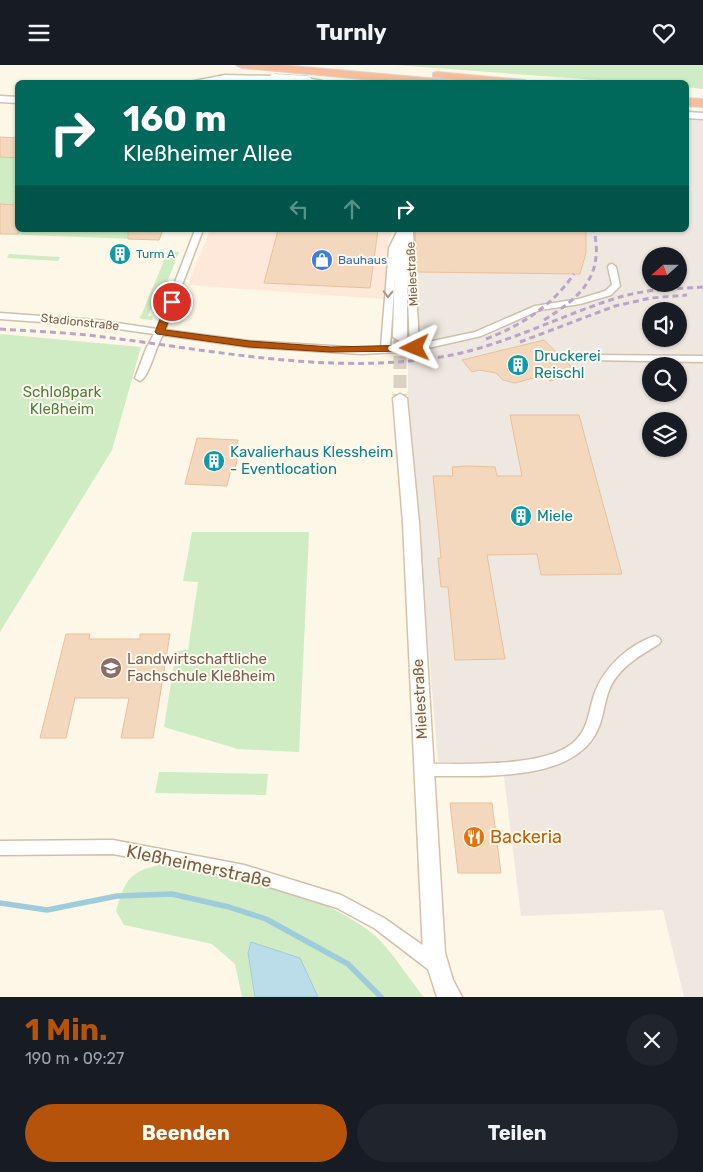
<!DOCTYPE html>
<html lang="de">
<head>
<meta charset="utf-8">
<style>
	:root { --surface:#171b24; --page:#20242c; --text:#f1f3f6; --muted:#9ea1a6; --accent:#b45309 }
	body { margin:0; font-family:Rubik,sans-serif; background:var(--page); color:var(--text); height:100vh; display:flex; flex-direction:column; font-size:19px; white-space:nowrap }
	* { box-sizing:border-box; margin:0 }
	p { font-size:16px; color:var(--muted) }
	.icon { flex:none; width:28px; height:28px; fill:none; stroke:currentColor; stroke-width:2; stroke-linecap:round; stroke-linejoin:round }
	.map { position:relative; height:932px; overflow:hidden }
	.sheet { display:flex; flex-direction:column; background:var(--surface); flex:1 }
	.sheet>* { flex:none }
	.hud { position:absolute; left:15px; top:15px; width:674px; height:152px; border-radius:8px; box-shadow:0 1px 4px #0004; background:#00695c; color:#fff; overflow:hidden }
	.needle { width:32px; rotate:249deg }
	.controls { position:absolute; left:642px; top:182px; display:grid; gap:10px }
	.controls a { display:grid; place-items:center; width:45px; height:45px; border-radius:50%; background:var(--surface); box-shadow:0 1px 4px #0004; font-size:25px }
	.pin { position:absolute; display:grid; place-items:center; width:42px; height:42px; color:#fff; margin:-21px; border:2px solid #fff; border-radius:50%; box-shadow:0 1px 5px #0007 }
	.me { position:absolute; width:55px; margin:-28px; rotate:268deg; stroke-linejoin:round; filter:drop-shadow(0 0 4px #0008) }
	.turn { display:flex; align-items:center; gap:18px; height:105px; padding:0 25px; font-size:22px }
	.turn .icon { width:65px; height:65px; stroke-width:2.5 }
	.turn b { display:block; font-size:35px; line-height:42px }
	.lanes { display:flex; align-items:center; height:48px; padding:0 25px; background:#0003; justify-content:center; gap:25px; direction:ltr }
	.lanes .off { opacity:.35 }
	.round { display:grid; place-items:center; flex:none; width:52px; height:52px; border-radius:26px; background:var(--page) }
	.overview { display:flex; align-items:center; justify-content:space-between; height:85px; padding:0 25px }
	h1 { font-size:30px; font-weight:700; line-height:38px; color:var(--accent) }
	.button { display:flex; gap:10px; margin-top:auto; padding:10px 25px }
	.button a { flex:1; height:58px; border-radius:30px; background:var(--accent); color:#fff; font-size:20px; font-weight:700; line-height:58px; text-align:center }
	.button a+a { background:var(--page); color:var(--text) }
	header { display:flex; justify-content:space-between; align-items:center; height:65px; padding:0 25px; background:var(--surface); font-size:22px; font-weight:700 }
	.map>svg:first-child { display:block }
	.commercial { fill:#fee8da }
	.industrial { fill:#eee8e0; fill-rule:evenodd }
	.green { fill:#d0ecc4 }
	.water { fill:#badde9; stroke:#9fccdb }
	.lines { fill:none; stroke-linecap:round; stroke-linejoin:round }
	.stream { stroke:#9fccdb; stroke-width:5.5 }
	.building { fill:#f4d8bd; stroke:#e8c09c }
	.street-tunnel { stroke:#dcd1c0; stroke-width:7; stroke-dasharray:7 4; stroke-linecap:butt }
	.secondary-tunnel { stroke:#dcd1c0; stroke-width:13; stroke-dasharray:13 6; stroke-linecap:butt }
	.street-casing { stroke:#d0bfab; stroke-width:3 }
	.secondary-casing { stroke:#d6c2ab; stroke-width:3 }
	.highway-casing { stroke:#dcd5d0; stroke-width:2 }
	.street { fill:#fff; fill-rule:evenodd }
	.secondary { fill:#fff; fill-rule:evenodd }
	.highway { fill:#fabd9b; fill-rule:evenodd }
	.rail { stroke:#bba4c9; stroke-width:3; stroke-dasharray:6 4; stroke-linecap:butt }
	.secondary-bridge-casing { stroke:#d6c2ab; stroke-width:11; stroke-linecap:butt }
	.secondary-bridge { stroke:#fff; stroke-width:10 }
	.oneway { stroke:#a89789 }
	.route { fill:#b45309; stroke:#753606 }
	.labels { text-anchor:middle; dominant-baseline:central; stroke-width:4; stroke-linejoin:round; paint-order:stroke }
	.far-culture-label { font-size:12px; fill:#0d838f; stroke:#fffaee; text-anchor:start }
	.far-shop-label { font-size:12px; fill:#366cbe; stroke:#fffaee; text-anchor:start }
	.far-street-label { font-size:12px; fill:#795f49; stroke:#fffaee }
	.culture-label { font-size:15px; fill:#0d838f; stroke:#fffaee; text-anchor:start }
	.park-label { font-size:15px; fill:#4d8041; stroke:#fffaee }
	.education-label { font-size:15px; fill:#785e54; stroke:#fffaee; text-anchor:start }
	.street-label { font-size:15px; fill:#795f49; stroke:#fffaee }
	.near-food-label { font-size:18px; fill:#c56008; stroke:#fffaee; text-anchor:start }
	.near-street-label { font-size:18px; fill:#795f49; stroke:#fffaee }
</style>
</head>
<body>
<header><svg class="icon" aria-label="menu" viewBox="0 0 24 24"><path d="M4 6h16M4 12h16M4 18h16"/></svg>Turnly<svg class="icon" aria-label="heart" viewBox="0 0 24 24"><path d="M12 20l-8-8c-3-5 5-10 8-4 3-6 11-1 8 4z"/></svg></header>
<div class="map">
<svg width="703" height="932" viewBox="0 0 703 932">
	<rect width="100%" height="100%" fill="#fdf7e7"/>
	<path class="commercial" d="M210,165H393L388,176L383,234L188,220Z"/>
	<path class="industrial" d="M686,45L703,46V932H684L663,845L521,851L504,712L499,697H438L408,336V165H686ZM651,191H679V219H651ZM651,246H679V274H651ZM651,301H679V329H651ZM651,356H679V384H651Z"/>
	<g class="green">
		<path d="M395,0H703V24L686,22V18L624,17Z"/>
		<path d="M0,72L17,73L18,165H163L159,175L0,169Z"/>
		<path d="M168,186L179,187L166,220H161L148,251H153L152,255L141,254L139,251H141Z"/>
		<path d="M9,189L60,192L58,196L7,193Z"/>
		<path d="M0,269L141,282L112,385L0,567Z"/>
		<path d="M192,467H309L299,687L238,684L164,662L176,586L188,585L198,517L183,516Z"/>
		<path d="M159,707H171L268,709L266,730L155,728Z"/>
		<path d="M160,800C231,813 315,823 373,869C390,883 409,914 424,932H242L235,899L212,879L124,860L116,846C125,817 127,807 160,800Z"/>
	</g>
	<path class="water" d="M251,877L300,893L318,932H255L248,888Z"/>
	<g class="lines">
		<path class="stream" d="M0,838L47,845L117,831L172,829L229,842L266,854L348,899L381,932"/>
	</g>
	<g class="building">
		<path d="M0,72L18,73V93L0,92Z"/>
		<path d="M0,139L18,140V169H0Z"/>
		<path d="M128,165H163L159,175L128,174Z"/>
		<path d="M278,165H378L370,223L264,218Z"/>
		<path d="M415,165H586V188L580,209L417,207Z"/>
		<path d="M544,275L578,308L550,316L545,310L515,318L503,315L496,308L479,305L472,307L462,295Z"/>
		<path d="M510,350H579L622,509L541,510L537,489L487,490L505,594L455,595L448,522H441L438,493H441L433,411H453L452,402L467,401L495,402L497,411H522Z"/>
		<path d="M197,373L238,375L234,390H238L235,405H231L227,421L185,419Z"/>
		<path d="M66,569H90L89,574H140V569H170L153,673H121L129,633H75L66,673H40Z"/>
		<path d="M450,738H492L501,808H458Z"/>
	</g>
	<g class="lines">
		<path class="street-tunnel" d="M295,8L301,0"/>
		<path class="secondary-tunnel" d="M400,272V333"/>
		<g class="street-casing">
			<g id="street">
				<path d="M195,165H203L165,265L249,276L362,283L381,282L389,183L398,165H413L419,279L475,267L535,241L579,234L605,226L612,220L608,202L609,200L612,199L616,202L620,221L611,230L580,239L540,245L481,271L415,286L362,289L249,282L163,270C156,280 149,313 140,316L135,313L146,284L154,269L97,261L0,254V248L97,255L157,264ZM405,167L410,280L390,282L397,183Z"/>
				<path d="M592,290L703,291V297L589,295L587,293Z"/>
				<path d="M655,571L659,573L661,576L659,579C639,591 616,604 608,628C604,640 603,653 598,664C574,720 474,710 424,711L419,709L417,705L419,701L424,699C462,698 548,704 576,675C588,663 589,646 594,630C603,603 628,580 655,571Z"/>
				<path d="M113,775L244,800L341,830L384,853L441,893L443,899L441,905L435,907L429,905L374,863L337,843L244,814L113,789L0,790V776Z"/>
			</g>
		</g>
		<g class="secondary-casing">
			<g id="secondary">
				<path d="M225,10L274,11L279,14L274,17L184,18Z"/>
				<path d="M307,13L322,16L323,18H303L304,14Z"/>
				<path d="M0,31L18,32V38L0,37Z"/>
				<path d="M686,47L703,48V54L686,53Z"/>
				<path d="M399,165H411L407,192V272L400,276L393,272L395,192Z"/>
				<path d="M400,329L407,333L419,458L445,888L453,915L462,932H437L423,888L403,458L393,333Z"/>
			</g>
		</g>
		<g class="highway-casing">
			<g id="highway">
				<path d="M236,0H281L450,15L455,18H405L242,3Z"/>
				<path d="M437,7L525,15L530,18H482L433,12V8Z"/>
				<path d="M686,33L703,34V42L686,41Z"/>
			</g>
		</g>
		<use href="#street" class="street"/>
		<use href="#secondary" class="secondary"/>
		<use href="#highway" class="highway"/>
		<g class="rail">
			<path d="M544,255C581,232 604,211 594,165"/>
			<path d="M0,264C29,266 58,267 87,270C204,283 323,311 441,292C503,282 560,250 620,232C646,224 676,224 703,222"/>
			<path d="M486,274C522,260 552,241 574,209"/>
			<path d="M520,277L615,241L651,233L687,230"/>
		</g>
		<g class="secondary-bridge-casing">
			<path id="secondary-bridge" d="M274,14L307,16"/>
		</g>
		<use href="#secondary-bridge" class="secondary-bridge"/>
	</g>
	<defs><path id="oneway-chevron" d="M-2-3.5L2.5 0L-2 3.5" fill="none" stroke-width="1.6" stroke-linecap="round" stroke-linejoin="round" transform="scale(1.25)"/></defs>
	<use class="oneway" href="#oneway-chevron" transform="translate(388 229) rotate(92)"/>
	<path class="route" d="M172,234L176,237L165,265L249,276L331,282L415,280L420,283L415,286L331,287L249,282L157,269L155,267L167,237Z"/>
	<defs>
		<g id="building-disc" transform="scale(1.125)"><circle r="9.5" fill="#0f9aa8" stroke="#fffaee"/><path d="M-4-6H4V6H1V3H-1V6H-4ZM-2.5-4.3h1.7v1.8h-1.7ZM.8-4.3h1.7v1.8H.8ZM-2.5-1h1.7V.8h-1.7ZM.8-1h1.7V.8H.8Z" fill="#fff"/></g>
		<g id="shop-disc" transform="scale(1.125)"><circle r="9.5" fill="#3f7fe0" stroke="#fffaee"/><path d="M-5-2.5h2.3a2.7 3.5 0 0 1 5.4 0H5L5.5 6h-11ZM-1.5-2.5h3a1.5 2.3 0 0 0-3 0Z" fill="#fff"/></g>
		<g id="school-disc" transform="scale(1.125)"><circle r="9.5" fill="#8d6e63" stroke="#fffaee"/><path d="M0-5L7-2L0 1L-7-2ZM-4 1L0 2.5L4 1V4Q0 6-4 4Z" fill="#fff"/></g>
		<g id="restaurant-disc" transform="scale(1.125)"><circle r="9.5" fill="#e8710a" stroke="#fffaee"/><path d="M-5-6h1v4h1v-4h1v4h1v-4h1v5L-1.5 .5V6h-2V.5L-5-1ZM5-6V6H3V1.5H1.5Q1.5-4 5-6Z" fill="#fff"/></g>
	</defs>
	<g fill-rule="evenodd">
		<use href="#building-disc" x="120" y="189"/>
		<use href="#shop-disc" x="322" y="195"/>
		<use href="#building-disc" x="518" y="300"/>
		<use href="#building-disc" x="214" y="396"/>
		<use href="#building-disc" x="521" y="451"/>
		<use href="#school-disc" x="111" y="603"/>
		<use href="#restaurant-disc" x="474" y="772"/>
	</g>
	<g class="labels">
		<g class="far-culture-label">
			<text x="136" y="189">Turm A</text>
		</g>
		<g class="far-shop-label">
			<text x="338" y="195">Bauhaus</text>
		</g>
		<g class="far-street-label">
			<text transform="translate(412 209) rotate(-93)">Mielestraße</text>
			<text transform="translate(80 257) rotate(6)">Stadionstraße</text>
		</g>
		<g class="culture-label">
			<text x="534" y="291">Druckerei<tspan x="534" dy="17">Reischl</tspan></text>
			<text x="230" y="387">Kavalierhaus Klessheim<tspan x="230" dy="17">- Eventlocation</tspan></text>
			<text x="537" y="451">Miele</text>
		</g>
		<g class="park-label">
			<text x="62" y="327">Schloßpark<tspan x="62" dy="17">Kleßheim</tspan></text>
		</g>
		<g class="education-label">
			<text x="127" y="594">Landwirtschaftliche<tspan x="127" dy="17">Fachschule Kleßheim</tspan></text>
		</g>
		<g class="street-label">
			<text transform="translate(420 634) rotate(-93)">Mielestraße</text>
		</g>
		<g class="near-food-label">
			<text x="490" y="772">Backeria</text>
		</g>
		<g class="near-street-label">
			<text transform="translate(199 801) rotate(12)">Kleßheimerstraße</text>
		</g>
	</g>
</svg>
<div class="controls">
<a><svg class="needle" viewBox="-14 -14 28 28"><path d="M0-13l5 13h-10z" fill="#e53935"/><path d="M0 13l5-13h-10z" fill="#9ea1a6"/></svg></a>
<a><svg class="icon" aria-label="sound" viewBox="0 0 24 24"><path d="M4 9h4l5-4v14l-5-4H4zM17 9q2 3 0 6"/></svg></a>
<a><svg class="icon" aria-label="search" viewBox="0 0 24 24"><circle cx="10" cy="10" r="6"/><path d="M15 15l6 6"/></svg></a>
<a><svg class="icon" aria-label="layers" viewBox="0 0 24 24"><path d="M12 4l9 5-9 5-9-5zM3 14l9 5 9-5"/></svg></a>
</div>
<div class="pin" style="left:172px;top:237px;background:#d93025"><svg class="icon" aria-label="arrive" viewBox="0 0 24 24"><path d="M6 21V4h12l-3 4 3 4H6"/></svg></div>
<svg class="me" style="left:415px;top:283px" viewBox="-20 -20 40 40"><path d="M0-17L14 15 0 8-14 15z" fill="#b45309" stroke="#fff" stroke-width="4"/></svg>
<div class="hud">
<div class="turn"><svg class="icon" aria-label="right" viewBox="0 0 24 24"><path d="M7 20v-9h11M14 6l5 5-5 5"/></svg><div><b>160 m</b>Kleßheimer Allee</div></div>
<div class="lanes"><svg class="icon off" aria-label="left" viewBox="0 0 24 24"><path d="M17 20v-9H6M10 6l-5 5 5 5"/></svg><svg class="icon off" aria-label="ahead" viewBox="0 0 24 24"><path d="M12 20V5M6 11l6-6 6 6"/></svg><svg class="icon" aria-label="right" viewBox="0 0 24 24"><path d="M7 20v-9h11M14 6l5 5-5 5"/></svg></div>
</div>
</div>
<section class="sheet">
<div class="overview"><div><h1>1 Min.</h1><p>190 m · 09:27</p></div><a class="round"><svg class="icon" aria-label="close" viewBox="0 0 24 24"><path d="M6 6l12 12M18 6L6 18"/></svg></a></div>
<div class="button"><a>Beenden</a><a>Teilen</a></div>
</section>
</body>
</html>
